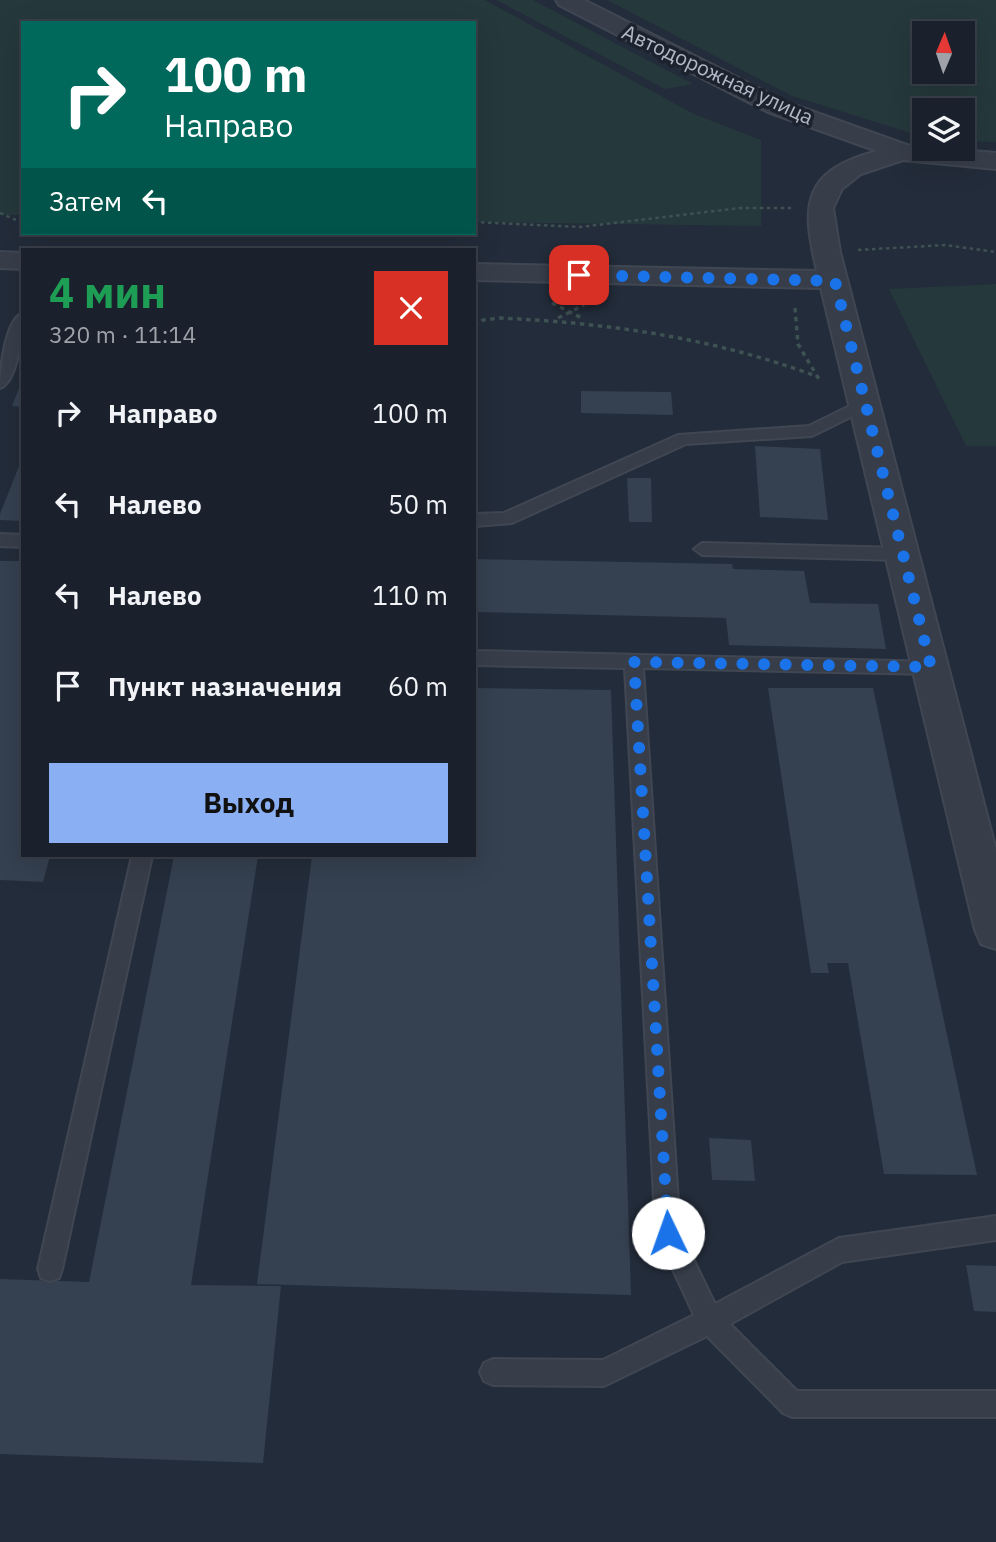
<!DOCTYPE html>
<html lang="ru">
<head>
<meta charset="utf-8">
<style>
	:root { --surface:#1a212c; --page:#232934; --text:#f1f3f6; --muted:#9fa3a9; --line:#383e48; --accent:#8aaff3 }
	body { margin:0; font-family:"IBM Plex Sans",sans-serif; background:var(--page); color:var(--text); height:100vh; display:flex; flex-direction:column; font-size:26px; white-space:nowrap }
	* { box-sizing:border-box; margin:0 }
	p { font-size:23px; color:var(--muted) }
	.icon { flex:none; width:38px; height:38px; fill:none; stroke:currentColor; stroke-width:2; stroke-linecap:round; stroke-linejoin:round }
	.map { position:relative; flex:1; overflow:hidden }
	.drawer { position:absolute; left:21px; top:248px; width:455px; height:609px; display:flex; flex-direction:column; background:var(--surface); border-radius:0px; box-shadow:0 7px 28px #0002,0 0 0 2px var(--line) }
	.drawer>* { flex:none }
	.hud { position:absolute; left:21px; top:21px; width:455px; height:214px; border-radius:0px; box-shadow:0 7px 28px #0002,0 0 0 2px var(--line); background:#00695c; color:#fff; overflow:hidden }
	.needle { width:46px; rotate:2deg }
	.tools { position:absolute; left:912px; top:21px; display:grid; gap:14px }
	.tools a { display:grid; place-items:center; width:63px; height:63px; border-radius:0px; background:var(--surface); box-shadow:0 7px 28px #0002,0 0 0 2px var(--line); font-size:35px }
	.pin { position:absolute; display:grid; place-items:center; width:60px; height:60px; color:#fff; margin:-30px; border-radius:14px; box-shadow:0 4px 10px #0006 }
	.me { position:absolute; width:77px; margin:-38px; rotate:357deg; stroke-linejoin:round; filter:drop-shadow(0 0 5px #0008) }
	.turn { display:flex; align-items:center; gap:24px; height:147px; padding:0 28px; font-size:32px }
	.turn .icon { width:91px; height:91px; stroke-width:2.5 }
	.turn b { display:block; font-size:49px; line-height:60px }
	.then { display:flex; align-items:center; height:66px; padding:0 28px; background:#0003; gap:14px; font-size:26px }
	.round { display:grid; place-items:center; flex:none; width:74px; height:74px; border-radius:0px; background:var(--page) }
	.overview { display:flex; align-items:center; justify-content:space-between; height:119px; padding:0 28px }
	h1 { font-size:42px; font-weight:700; line-height:52px; color:#1e9e55 }
	.action { display:flex; gap:14px; margin-top:auto; padding:14px 28px }
	.action a { flex:1; height:80px; border-radius:0px; background:var(--accent); color:#111; font-size:28px; font-weight:700; line-height:80px; text-align:center }
	ul { padding:0; list-style:none }
	li { display:flex; align-items:center; gap:21px; height:91px; padding:0 28px }
	li div { flex:1 }
	li b { display:block; font-size:26px }
	li em { font-style:normal }
	.map>svg:first-child { display:block }
	.green { fill:#25383b; fill-rule:evenodd }
	.building { fill:#354050 }
	.lines { fill:none; stroke-linecap:round; stroke-linejoin:round }
	.lane-casing { stroke:#404753; stroke-width:4 }
	.street-casing { stroke:#404753; stroke-width:4 }
	.path-far1 { stroke:#3e5153; stroke-width:2.5; stroke-dasharray:3.5 3.5; stroke-linecap:butt }
	.path { stroke:#3e5153; stroke-width:3.5; stroke-dasharray:4.5 4.5; stroke-linecap:butt }
	.lane { fill:#373e4a; fill-rule:evenodd }
	.street { fill:#373e4a; fill-rule:evenodd }
	.route { stroke:#1a73e8; stroke-width:12; stroke-dasharray:0 21.6 }
	.labels { text-anchor:middle; dominant-baseline:central; stroke-width:7; stroke-linejoin:round; paint-order:stroke }
	.far-street-label { font-size:21px; fill:#b2b9c6; stroke:#1c232f }
</style>
</head>
<body>
<div class="map">
<svg width="996" height="1542" viewBox="0 0 996 1542">
	<rect width="100%" height="100%" fill="#232c3a"/>
	<g class="green">
		<path d="M0,0H485L694,114L761,140V226L474,222V23H23V215H0Z"/>
		<path d="M496,0H533L693,84L665,89Z"/>
		<path d="M607,0H996V142L963,141L962,110H924V137L792,96ZM924,33H962V72H924Z"/>
		<path d="M996,284V446H966L889,289Z"/>
	</g>
	<g class="building">
		<path d="M23,378V407L12,406Z"/>
		<path d="M581,391L671,392L673,415L581,413Z"/>
		<path d="M755,446L820,449L828,520L760,517Z"/>
		<path d="M23,456V521L0,520V514Z"/>
		<path d="M627,478H651L652,522H629Z"/>
		<path d="M474,559L732,564L733,569L804,571L810,603L878,604L886,649L729,645L726,618L474,612Z"/>
		<path d="M0,561H23V856H50L43,882L0,880Z"/>
		<path d="M474,688L611,690L631,1295L257,1284L312,856H474Z"/>
		<path d="M768,688H873L977,1175L884,1174L848,963H827L829,973H811Z"/>
		<path d="M174,856H258L191,1285L281,1286L263,1463L0,1454V1279L89,1282Z"/>
		<path d="M709,1138L751,1140L755,1181L712,1180Z"/>
		<path d="M966,1265L996,1266V1312L974,1311Z"/>
	</g>
	<g class="lines">
		<g class="lane-casing">
			<g id="lane">
				<path d="M23,313C23,329 18,382 0,388C0,371 5,319 23,313Z"/>
				<path d="M866,398L871,399V407L812,436L686,444L512,523L474,526V514L504,513L678,435L809,426Z"/>
				<path d="M0,534L23,535V547L0,546Z"/>
				<path d="M702,543L903,548L911,554L903,560L702,555L694,549Z"/>
				<path d="M474,651L937,662L940,667L937,672L931,674L643,668L680,1232L715,1304L839,1238L996,1216V1240L842,1262L730,1324L797,1391H996V1417H792L783,1413L707,1336L604,1386L493,1385L484,1381L480,1372L484,1363L493,1359L603,1360L694,1315L656,1233L625,668L474,665Z"/>
				<path d="M132,856H152L62,1269L59,1278L50,1281L41,1278L38,1269Z"/>
			</g>
		</g>
		<g class="street-casing">
			<g id="street">
				<path d="M556,0H584L786,102L907,145L996,153V169L903,160L861,174L842,189L833,208L840,252L996,850V949L981,944L975,930L821,288L474,280V264L817,271C801,204 802,171 877,151L768,112L559,5Z"/>
				<path d="M0,252L23,253V269L0,268Z"/>
			</g>
		</g>
		<g class="path-far1">
			<path d="M0,213L23,223"/>
			<path d="M474,222L580,227L740,208H791"/>
			<path d="M858,250L945,245L996,252"/>
		</g>
		<g class="path">
			<path d="M552,303L584,319"/>
			<path d="M795,308L798,344L820,381"/>
			<path d="M558,318L584,305"/>
			<path d="M474,326L483,320L500,318C609,323 713,338 816,376"/>
		</g>
		<use href="#lane" class="lane"/>
		<use href="#street" class="street"/>
	</g>
	<g class="lines">
		<path class="route" d="M579,275L835,281L931,667L634,662L668,1233"/>
	</g>
	<g class="labels">
		<g class="far-street-label">
			<text transform="translate(718 74) rotate(25)">Автодорожная улица</text>
		</g>
	</g>
</svg>
<div class="tools">
<a><svg class="needle" viewBox="-14 -14 28 28"><path d="M0-13l5 13h-10z" fill="#e53935"/><path d="M0 13l5-13h-10z" fill="#9fa3a9"/></svg></a>
<a><svg class="icon" aria-label="layers" viewBox="0 0 24 24"><path d="M12 4l9 5-9 5-9-5zM3 14l9 5 9-5"/></svg></a>
</div>
<div class="pin" style="left:579px;top:275px;background:#d93025"><svg class="icon" aria-label="arrive" viewBox="0 0 24 24"><path d="M6 21V4h12l-3 4 3 4H6"/></svg></div>
<svg class="me" style="left:668px;top:1233px" viewBox="-20 -20 40 40"><circle r="19" fill="#fff"/><path d="M0-13L10 11 0 6-10 11z" fill="#1a73e8"/></svg>
<div class="hud">
<div class="turn"><svg class="icon" aria-label="right" viewBox="0 0 24 24"><path d="M7 20v-9h11M14 6l5 5-5 5"/></svg><div><b>100 m</b>Направо</div></div>
<div class="then">Затем<svg class="icon" aria-label="left" viewBox="0 0 24 24"><path d="M17 20v-9H6M10 6l-5 5 5 5"/></svg></div>
</div>
<section class="drawer">
<div class="overview"><div><h1>4 мин</h1><p>320 m · 11:14</p></div><a class="round" style="background:#d93025;color:#fff"><svg class="icon" aria-label="close" viewBox="0 0 24 24"><path d="M6 6l12 12M18 6L6 18"/></svg></a></div>
<ul>
<li><svg class="icon" aria-label="right" viewBox="0 0 24 24"><path d="M7 20v-9h11M14 6l5 5-5 5"/></svg><div><b>Направо</b></div><em>100 m</em></li>
<li><svg class="icon" aria-label="left" viewBox="0 0 24 24"><path d="M17 20v-9H6M10 6l-5 5 5 5"/></svg><div><b>Налево</b></div><em>50 m</em></li>
<li><svg class="icon" aria-label="left" viewBox="0 0 24 24"><path d="M17 20v-9H6M10 6l-5 5 5 5"/></svg><div><b>Налево</b></div><em>110 m</em></li>
<li><svg class="icon" aria-label="arrive" viewBox="0 0 24 24"><path d="M6 21V4h12l-3 4 3 4H6"/></svg><div><b>Пункт назначения</b></div><em>60 m</em></li>
</ul>
<div class="action"><a>Выход</a></div>
</section>
</div>
</body>
</html>
